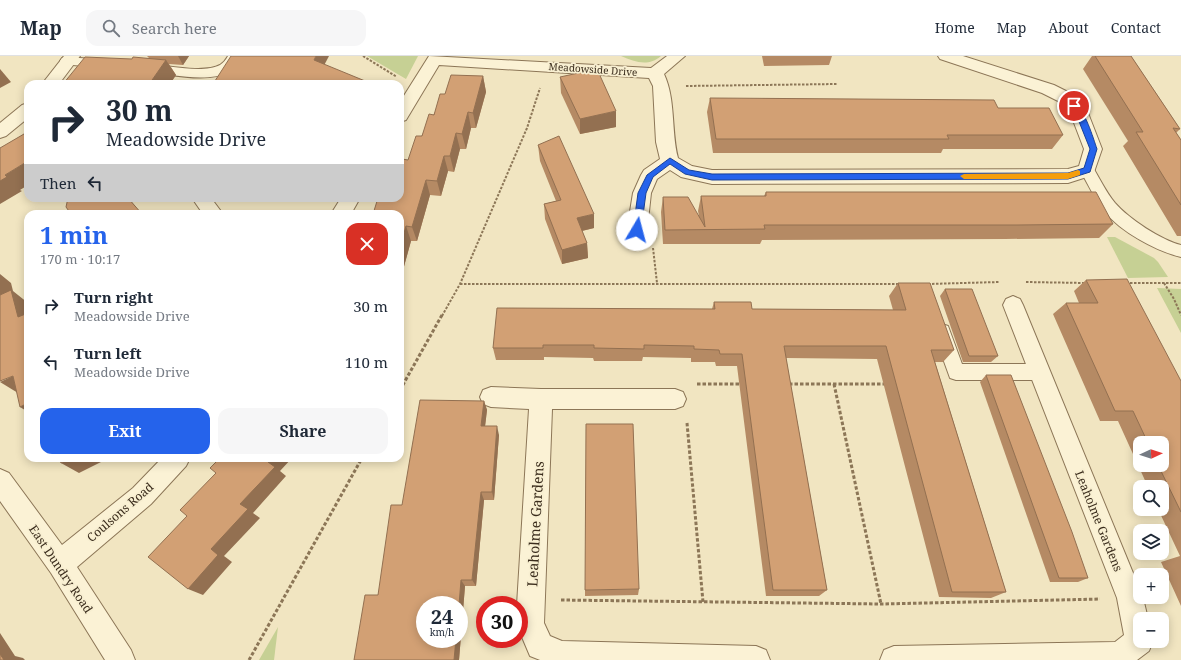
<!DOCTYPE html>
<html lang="en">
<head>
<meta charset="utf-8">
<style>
	:root { --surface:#fff; --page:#f6f6f7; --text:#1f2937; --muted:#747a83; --line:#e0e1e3; --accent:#2563eb }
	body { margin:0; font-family:"Noto Serif",serif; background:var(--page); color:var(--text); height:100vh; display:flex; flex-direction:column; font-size:15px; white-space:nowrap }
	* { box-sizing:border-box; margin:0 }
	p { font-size:13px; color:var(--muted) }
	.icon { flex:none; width:22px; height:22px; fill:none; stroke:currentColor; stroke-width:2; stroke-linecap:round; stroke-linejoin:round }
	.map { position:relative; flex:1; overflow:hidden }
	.panel { position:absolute; left:24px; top:154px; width:380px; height:252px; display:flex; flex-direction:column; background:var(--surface); border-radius:12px; box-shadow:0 2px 10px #0003 }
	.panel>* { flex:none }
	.hud { position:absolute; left:24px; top:24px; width:380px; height:122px; border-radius:12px; box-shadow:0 2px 10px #0003; background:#fff; color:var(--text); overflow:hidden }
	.needle { width:26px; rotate:87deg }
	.tools { position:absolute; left:1133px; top:380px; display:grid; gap:8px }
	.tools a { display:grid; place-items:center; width:36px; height:36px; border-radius:8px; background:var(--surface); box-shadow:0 2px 10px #0003; font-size:20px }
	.speed { position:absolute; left:416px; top:540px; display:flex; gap:8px; font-size:20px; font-weight:700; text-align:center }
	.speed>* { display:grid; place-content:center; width:52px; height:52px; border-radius:50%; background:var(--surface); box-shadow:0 2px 10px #0003; line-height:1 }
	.speed small { font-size:10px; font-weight:400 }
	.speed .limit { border:6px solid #d22; background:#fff; color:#111 }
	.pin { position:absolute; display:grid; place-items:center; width:34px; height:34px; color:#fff; margin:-17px; border:2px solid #fff; border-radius:50%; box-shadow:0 1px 4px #0007 }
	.me { position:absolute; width:44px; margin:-22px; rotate:8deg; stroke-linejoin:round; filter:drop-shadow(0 0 3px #0008) }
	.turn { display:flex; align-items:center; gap:14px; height:84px; padding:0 16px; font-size:18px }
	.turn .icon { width:52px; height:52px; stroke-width:2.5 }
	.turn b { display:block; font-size:28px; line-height:34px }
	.then { display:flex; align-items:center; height:38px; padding:0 16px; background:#0003; gap:8px; font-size:15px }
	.round { display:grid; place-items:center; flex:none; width:42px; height:42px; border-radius:12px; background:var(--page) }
	.headline { display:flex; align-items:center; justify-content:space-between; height:68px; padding:0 16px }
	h1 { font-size:24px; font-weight:700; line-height:30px; color:var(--accent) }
	.cta { display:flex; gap:8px; margin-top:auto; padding:8px 16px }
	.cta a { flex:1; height:46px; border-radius:12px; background:var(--accent); color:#fff; font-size:16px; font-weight:700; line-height:46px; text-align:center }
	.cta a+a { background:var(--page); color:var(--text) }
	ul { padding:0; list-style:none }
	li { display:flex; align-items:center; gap:12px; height:56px; padding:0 16px }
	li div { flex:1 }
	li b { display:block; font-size:15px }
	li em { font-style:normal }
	header { display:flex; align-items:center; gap:24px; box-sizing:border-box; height:56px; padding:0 20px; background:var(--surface); border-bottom:1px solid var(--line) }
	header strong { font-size:19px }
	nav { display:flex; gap:22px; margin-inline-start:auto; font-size:14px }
	.search { width:280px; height:36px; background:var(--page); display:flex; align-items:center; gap:10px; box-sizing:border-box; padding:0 14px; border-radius:12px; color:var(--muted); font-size:15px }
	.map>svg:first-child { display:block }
	.green { fill:#c6d094 }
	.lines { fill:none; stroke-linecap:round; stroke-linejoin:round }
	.lane-casing { stroke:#8c7657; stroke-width:2 }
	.street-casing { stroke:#8c7657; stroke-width:2 }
	.path-far1 { stroke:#8c7657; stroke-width:2; stroke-dasharray:2.5 1.5; stroke-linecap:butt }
	.path { stroke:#8c7657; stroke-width:3; stroke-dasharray:3.5 2; stroke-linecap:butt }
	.lane { fill:#fbf2d5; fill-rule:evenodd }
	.street { fill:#fbf2d5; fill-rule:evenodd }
	.wall { fill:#b58a64; fill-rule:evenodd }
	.shaded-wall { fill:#937051 }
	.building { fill:#d2a074; stroke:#937051 }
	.route { fill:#2563eb; stroke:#184099 }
	.slow { fill:#f59e0b }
	.labels { text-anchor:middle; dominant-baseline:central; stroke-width:3.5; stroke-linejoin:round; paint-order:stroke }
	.far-street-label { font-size:10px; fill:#3b2d1d; stroke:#f8efd1 }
	.street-label { font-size:12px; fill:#3b2d1d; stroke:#f8efd1 }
	.near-street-label { font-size:14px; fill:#3b2d1d; stroke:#f8efd1 }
</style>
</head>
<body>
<header>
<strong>Map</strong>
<div class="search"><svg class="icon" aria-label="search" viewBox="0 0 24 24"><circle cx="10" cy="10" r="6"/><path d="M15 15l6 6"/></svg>Search here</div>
<nav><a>Home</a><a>Map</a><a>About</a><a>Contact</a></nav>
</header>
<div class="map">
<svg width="1181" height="604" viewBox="0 0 1181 604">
	<rect width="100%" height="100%" fill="#f1e5c1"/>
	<g class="green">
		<path d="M367,0H418L406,23Z"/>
		<path d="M621,0H661C648,11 635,6 621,0Z"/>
		<path d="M1107,181H1115L1154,202L1158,206L1168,221L1128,222Z"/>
		<path d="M1157,232L1181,233V277Z"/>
		<path d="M278,571L274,604H259Z"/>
	</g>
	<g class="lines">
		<g class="lane-casing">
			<g id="lane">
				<path d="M228,0H242C238,5 235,12 230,15C209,28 171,18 148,16L143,15L141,12L143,9L148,8C166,9 203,18 220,9C223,7 226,4 228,0Z"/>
				<path d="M67,1L105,4L110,5L112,8L110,11L105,12L62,8L60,5L62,2Z"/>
				<path d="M1087,109L1092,110C1100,123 1106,136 1115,147C1129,163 1161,184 1181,189V201C1156,195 1121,176 1105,156C1095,144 1088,128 1080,114L1082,110Z"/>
				<path d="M942,268L948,270L962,308H1039L1045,310L1048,316L1045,322L1039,324H956L950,322L933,275L936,270Z"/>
			</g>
		</g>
		<g class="street-casing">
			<g id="street">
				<path d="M64,0H80L59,28H42Z"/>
				<path d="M429,0L651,12L667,0H685L664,18C676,44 671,75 678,102L692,110L712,114L1068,113L1079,110L1084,93L1071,59L1062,47L1042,37L940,3L938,0H963L1054,29L1074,39L1088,57L1102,93L1093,119L1068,127L712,128L681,121L670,114L657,123L651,137L647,174L644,179L637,181L630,179L627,174L633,137L641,119L644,114L660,103L656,86L653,30L649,22L439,9L406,64L400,66V46Z"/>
				<path d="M28,47V62L6,80L0,82V67L22,49Z"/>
				<path d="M192,142H211L223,158H203Z"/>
				<path d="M341,142H360L351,158H331Z"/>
				<path d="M1013,240L1020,243L1023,249L1140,534V541L1143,542L1148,563H1140V585H1153L1149,595L1137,604H880L884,594L894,590L1115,586L1124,579L1117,542L1003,249L1006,243Z"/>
				<path d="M491,331L541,333H675L683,336L686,343L683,350L675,353H552L544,567L550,580L562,585L756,590L766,594L770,604H540L530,600L519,574V549H517L529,353L491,351L483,348L480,341L483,334Z"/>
				<path d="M162,402H190L186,410L151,448L77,511L131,594L135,604H105L51,517L0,445V413L9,417L62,489L133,432Z"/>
			</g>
		</g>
		<g class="path-far1">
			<path d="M363,0L397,21"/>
			<path d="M686,30L837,28"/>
			<path d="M653,192L657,227"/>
			<path d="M1026,226L1085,227"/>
			<path d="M1126,227H1181"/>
			<path d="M1164,227L1174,243L1181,259"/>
			<path d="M460,228H899"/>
			<path d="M928,228L999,226"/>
			<path d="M442,260L460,228L527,72L540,32"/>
		</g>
		<g class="path">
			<path d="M697,328H742"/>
			<path d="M789,328H886"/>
			<path d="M834,328L881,548"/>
			<path d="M400,334L442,259"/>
			<path d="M687,367L703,546"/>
			<path d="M561,544L881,548L1100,543"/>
			<path d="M249,604L362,402"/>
		</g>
		<use href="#lane" class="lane"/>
		<use href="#street" class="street"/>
	</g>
	<g class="wall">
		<path d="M147,0H189L183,9L169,8L176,19L170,28H63L132,3L149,2Z"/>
		<path d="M762,0H832L829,9L764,10Z"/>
		<path d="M1092,0H1131L1180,73L1176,77L1181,84V180H1177L1123,90L1128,85L1083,13Z"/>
		<path d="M483,20L486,36L476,72H471L466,93H460L454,116L448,115L441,140L430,139L417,185H411L403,214H400V142L408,104L445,38Z"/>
		<path d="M560,21L616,71L580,78L561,37Z"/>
		<path d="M710,42L998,52L1063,79L1052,93H943L941,97H713L707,56Z"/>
		<path d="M538,89L594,172L582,175L587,187L588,202L562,208L545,163L544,148L556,145L540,105Z"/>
		<path d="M766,136L1113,168L1099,182L1005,183L762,184L760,188H663L661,156L663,141L699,160L698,155L701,140H764Z"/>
		<path d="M1086,224L1181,325V550L1161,506L1180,500L1158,453H1162V431H1148L1118,365H1100L1053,258L1066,247H1079L1074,235ZM1140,387H1162V409H1140Z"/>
		<path d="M898,227L954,294L943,306H935L1006,536L991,542L939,541L877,303L786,302L827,534L819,540H766L737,310H716L715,306H691V302L643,301L642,305H594L593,302L544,301V304H496L493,292L712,253L714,246L752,253L893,254L889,240Z"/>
		<path d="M945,233L998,300L991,306H963L940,240Z"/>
		<path d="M986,319L1088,522L1078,526H1050L980,326Z"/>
		<path d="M484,345L487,354L485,370L499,379L494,444H484L476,530H465L459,604H354L378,539L402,449Z"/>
		<path d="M639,533L638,539L585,540V534Z"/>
	</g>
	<g class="shaded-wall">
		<path d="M178,0H189L183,9Z"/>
		<path d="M316,0H329L319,19L314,4Z"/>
		<path d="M166,4L176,19L170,28H150V27Z"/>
		<path d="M0,13L11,26L0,32Z"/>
		<path d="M483,20L486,36L476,72L473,57Z"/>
		<path d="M117,25L119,28H115Z"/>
		<path d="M616,55V71L580,78V63Z"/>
		<path d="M468,56L471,72L466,93L462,78Z"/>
		<path d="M456,77L460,93L454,116L450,100Z"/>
		<path d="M444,100L448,115L441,140L437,125Z"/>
		<path d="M28,105V129L20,134L22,135L0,148V125L5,119Z"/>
		<path d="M426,124L430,139L417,185L412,171Z"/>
		<path d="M128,142H133L132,147Z"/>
		<path d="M594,158V172L577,176V162Z"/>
		<path d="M406,170L411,185L403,214L400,207V191Z"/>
		<path d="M587,187L588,202L562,208V194Z"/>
		<path d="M0,218L11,227L13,235L28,247V269L18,261L0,239Z"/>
		<path d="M13,320L18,337L0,326Z"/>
		<path d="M484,345L487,354L484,379L481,370Z"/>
		<path d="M28,347V356L20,351Z"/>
		<path d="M497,370L499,379L494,444L492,436Z"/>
		<path d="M71,402H109L79,417L61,407Z"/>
		<path d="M272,402H292L280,415L286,420L253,457L260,462L224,500L232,506L203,539L188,533L211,493L268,406Z"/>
		<path d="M481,436L484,444L476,530L472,524Z"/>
		<path d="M461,524L465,530L459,604H454L456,583H459V549Z"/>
		<path d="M0,577L15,600L23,602L25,604H4L0,603Z"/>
	</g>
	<g class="building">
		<path d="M231,0H316L314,4L370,27L368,28H213Z"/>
		<path d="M1095,0H1131L1180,73L1173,72L1181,84V149L1136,76H1143Z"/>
		<path d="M85,1L132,3L133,1L166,4L150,27L117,25L115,28H63Z"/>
		<path d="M597,13L616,55L580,63L560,21Z"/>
		<path d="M451,19L483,20L473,57L468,56L462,78L456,77L450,100H444L437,125L426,124L412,171L406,170L400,191V158H373L378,142H400V110L402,103L408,104L416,80H422L429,58L434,59L440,38H445Z"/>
		<path d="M710,42L994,44L998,52H1049L1063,79H947L949,83H716Z"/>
		<path d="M28,73V105L5,119L7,121L0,125V92L24,78Z"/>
		<path d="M559,80L594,158L577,162L587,187L562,194L544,148L561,144L538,89Z"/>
		<path d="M766,136H1096L1113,168L1017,169H764L765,173L665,174L663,141H688L705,171L701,140H766Z"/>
		<path d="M68,142H128L142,158H71L66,151Z"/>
		<path d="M1127,223L1181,325V456L1158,409H1162V387H1148L1133,355H1115L1066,247H1098L1086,224Z"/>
		<path d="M898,227H930L954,294H931L1006,536H952L886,290H784L827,534H773L742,298H720L719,294L694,293V290L644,289V293L594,292V289H543V292H493L497,252L715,253L714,246H751L752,253L906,254Z"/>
		<path d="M945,233H972L998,300H969Z"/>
		<path d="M11,234L18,261L28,257V347L20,351L13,320L0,325V239Z"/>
		<path d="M986,319H1011L1072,476L1088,522H1059Z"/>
		<path d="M420,344L484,345L481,370H497L492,436H481L472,524H461L459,549H425V583H456L454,604H354L365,539H378L391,449H402Z"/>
		<path d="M586,368H633L639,533L585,534Z"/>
		<path d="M59,402H71L61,407Z"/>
		<path d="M220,402H272L268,406L275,411L240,448L248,453L211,493L218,499L188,533L148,501L187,460L180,454L216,417L210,412Z"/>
		<path d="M0,598L4,604H0Z"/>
	</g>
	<path class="route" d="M1074,48C1085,53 1093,82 1097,93L1090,116L1068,123L712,124L685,118L670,108L653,121L646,137L641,174L637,177L633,174L638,137L647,119L670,102L689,114L712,118L1068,117L1084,112L1090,93L1076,58L1070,50Z"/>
	<path class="slow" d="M1078,114L1080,115V119L1068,123H964L960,120L964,118L1068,117Z"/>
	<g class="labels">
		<g class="far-street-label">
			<text transform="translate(593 13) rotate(4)">Meadowside Drive</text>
		</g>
		<g class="street-label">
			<text transform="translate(120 456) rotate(-41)">Coulsons Road</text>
			<text transform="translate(1099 465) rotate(68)">Leaholme Gardens</text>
			<text transform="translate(61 513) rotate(56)">East Dundry Road</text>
		</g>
		<g class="near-street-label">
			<text transform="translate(535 468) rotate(-87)">Leaholme Gardens</text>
		</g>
	</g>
</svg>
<div class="tools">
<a><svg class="needle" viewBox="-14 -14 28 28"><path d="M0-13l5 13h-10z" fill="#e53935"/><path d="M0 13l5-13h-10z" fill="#747a83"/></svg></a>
<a><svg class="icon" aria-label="search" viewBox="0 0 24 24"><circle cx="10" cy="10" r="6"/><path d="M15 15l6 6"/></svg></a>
<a><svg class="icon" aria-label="layers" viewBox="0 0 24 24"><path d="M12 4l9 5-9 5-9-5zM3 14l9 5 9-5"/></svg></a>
<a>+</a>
<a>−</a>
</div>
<div class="speed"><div>24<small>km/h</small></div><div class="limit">30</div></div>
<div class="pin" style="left:1074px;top:50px;background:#d93025"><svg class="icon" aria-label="arrive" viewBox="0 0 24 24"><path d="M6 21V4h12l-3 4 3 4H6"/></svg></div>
<svg class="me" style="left:637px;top:174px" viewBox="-20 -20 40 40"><circle r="19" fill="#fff"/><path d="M0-13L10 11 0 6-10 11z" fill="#2563eb"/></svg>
<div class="hud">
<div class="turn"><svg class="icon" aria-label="right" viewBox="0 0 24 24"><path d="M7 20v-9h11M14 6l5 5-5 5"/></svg><div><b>30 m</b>Meadowside Drive</div></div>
<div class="then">Then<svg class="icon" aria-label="left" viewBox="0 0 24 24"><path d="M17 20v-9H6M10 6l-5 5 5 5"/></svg></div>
</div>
<section class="panel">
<div class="headline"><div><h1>1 min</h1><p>170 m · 10:17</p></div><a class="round" style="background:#d93025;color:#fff"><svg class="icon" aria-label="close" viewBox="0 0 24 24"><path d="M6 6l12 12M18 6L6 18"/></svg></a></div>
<ul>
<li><svg class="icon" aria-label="right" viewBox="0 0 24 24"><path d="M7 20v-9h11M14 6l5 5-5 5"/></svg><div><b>Turn right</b><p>Meadowside Drive</p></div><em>30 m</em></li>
<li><svg class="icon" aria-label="left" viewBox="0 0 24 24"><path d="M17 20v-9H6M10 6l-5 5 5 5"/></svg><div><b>Turn left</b><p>Meadowside Drive</p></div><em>110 m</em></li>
</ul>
<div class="cta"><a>Exit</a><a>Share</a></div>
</section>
</div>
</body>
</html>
